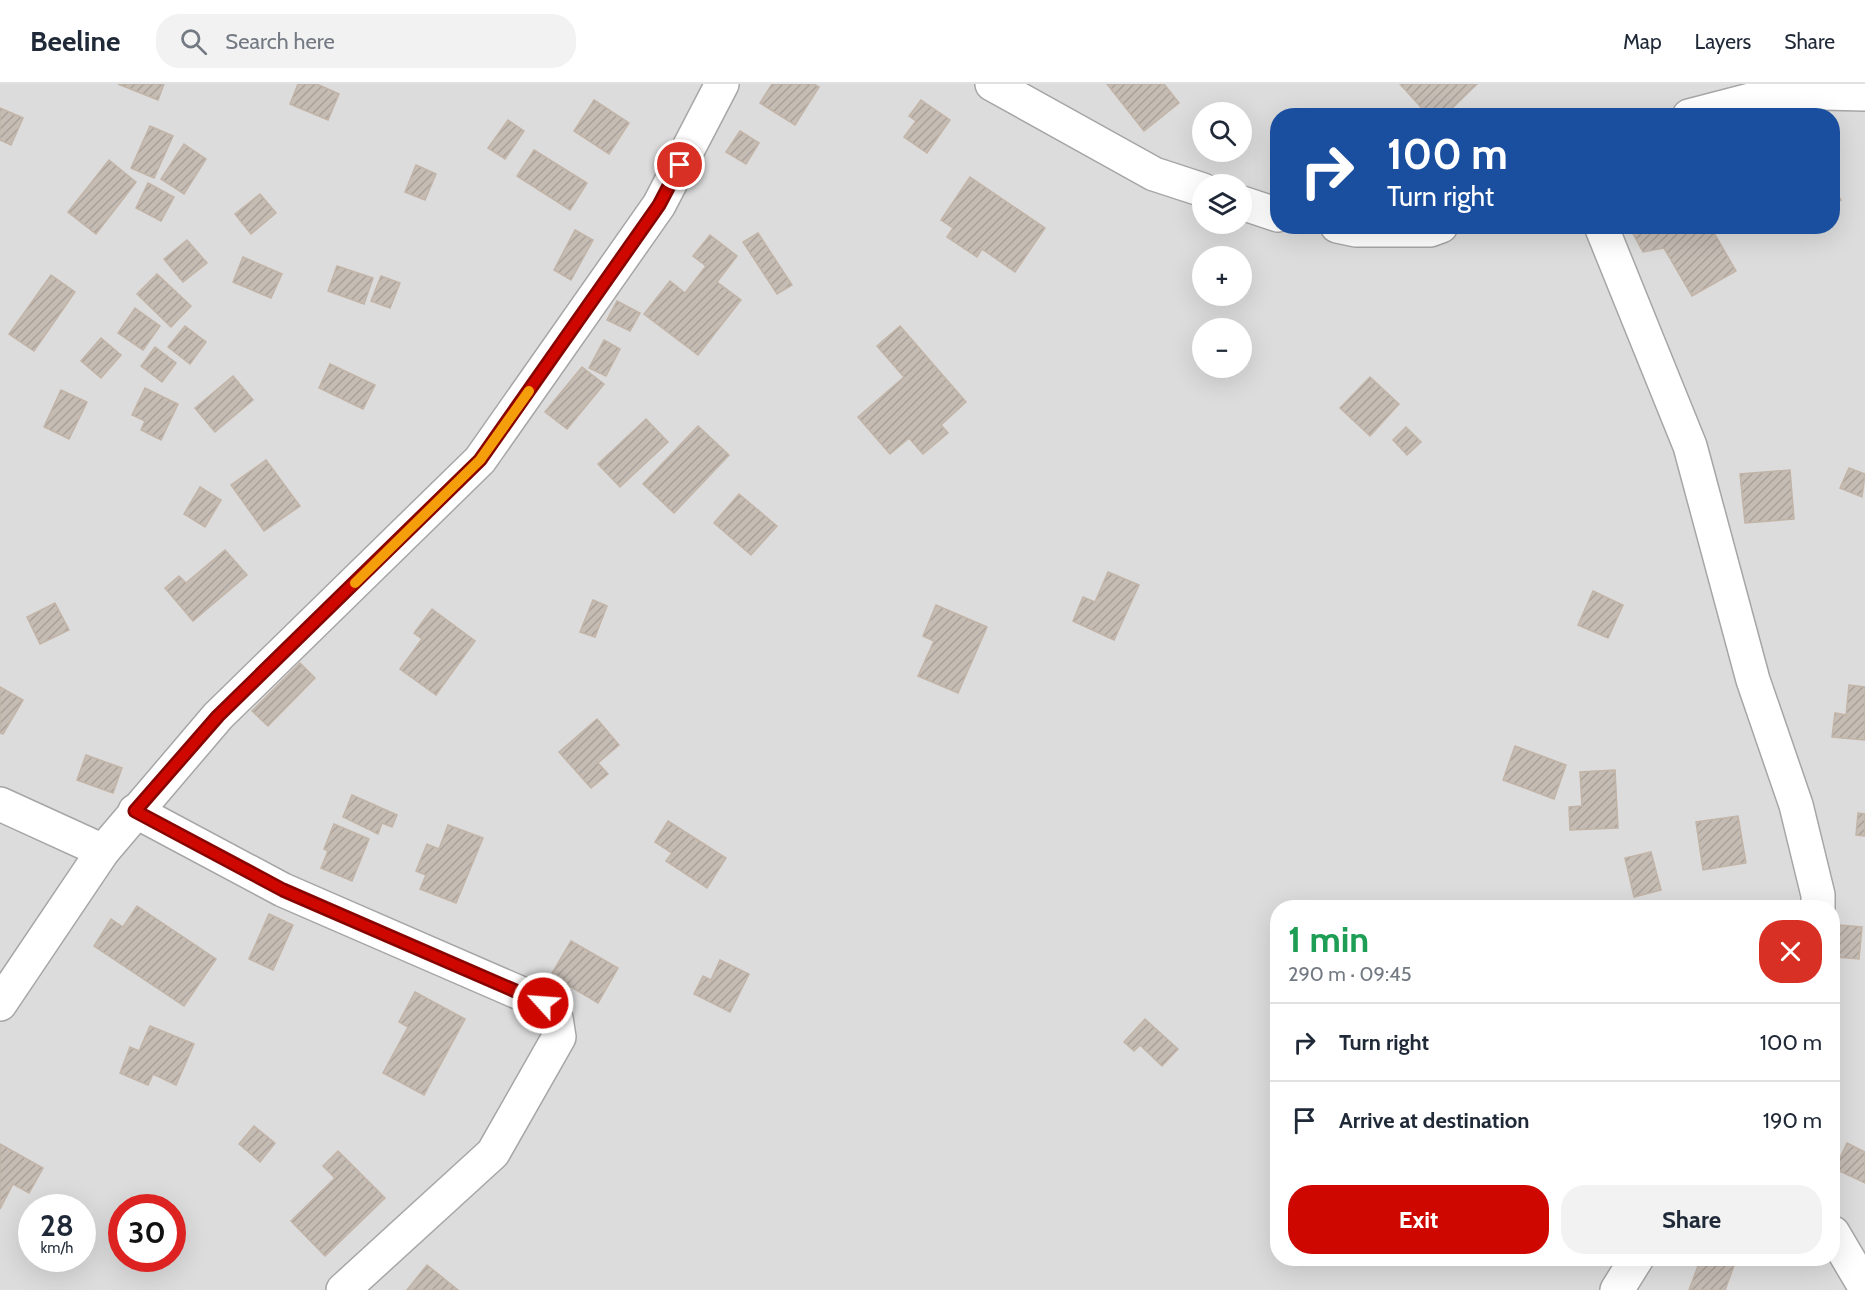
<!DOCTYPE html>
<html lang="en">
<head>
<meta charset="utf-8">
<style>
	:root { --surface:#fff; --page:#f2f2f3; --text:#1f2937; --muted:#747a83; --line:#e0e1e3; --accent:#ce0700 }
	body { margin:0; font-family:Cabin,sans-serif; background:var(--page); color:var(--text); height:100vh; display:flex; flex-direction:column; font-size:22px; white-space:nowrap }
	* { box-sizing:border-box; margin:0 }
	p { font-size:20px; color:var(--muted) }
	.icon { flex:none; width:33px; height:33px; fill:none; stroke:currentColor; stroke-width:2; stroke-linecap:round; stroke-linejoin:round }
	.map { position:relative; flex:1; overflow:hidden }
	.details { position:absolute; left:1270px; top:816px; width:570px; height:366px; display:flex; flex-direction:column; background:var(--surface); border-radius:24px; box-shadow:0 6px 24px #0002 }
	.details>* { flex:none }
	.banner { position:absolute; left:1270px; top:24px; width:570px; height:126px; border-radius:24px; box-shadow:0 6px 24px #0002; background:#1a4fa0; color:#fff; overflow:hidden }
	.controls { position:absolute; left:1192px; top:18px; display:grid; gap:12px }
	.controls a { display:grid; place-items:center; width:60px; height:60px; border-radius:50%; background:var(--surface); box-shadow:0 6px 24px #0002; font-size:30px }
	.speed { position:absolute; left:18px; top:1110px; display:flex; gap:12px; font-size:30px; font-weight:700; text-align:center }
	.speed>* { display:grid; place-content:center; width:78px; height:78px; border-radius:50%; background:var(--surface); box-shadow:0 6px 24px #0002; line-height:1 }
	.speed small { font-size:15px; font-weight:400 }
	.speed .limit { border:9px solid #d22; background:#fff; color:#111 }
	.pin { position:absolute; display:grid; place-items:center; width:51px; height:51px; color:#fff; margin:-26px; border:3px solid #fff; border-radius:50%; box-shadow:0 2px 6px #0007 }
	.me { position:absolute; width:66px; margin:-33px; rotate:296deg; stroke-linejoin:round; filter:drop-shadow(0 0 4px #0008) }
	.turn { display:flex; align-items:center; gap:21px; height:126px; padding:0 18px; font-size:27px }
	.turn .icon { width:78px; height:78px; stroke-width:2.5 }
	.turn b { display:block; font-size:42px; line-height:51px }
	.round { display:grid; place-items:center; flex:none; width:63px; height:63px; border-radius:24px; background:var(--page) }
	.head { display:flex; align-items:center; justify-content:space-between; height:102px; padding:0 18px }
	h1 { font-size:36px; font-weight:700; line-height:45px; color:#1e9e55 }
	.cta { display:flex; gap:12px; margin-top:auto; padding:12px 18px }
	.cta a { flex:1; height:69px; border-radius:24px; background:var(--accent); color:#fff; font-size:24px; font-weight:700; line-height:69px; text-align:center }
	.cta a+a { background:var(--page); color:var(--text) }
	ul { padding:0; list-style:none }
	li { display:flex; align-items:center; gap:18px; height:78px; padding:0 18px; border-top:2px solid var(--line) }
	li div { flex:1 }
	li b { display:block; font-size:22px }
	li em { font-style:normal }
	header { display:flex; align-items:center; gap:36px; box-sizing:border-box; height:84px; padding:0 30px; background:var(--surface); border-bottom:2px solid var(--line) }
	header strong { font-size:28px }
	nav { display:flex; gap:33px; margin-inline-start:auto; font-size:21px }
	.search { width:420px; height:54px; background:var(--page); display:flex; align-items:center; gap:15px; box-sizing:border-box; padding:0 21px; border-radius:24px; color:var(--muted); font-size:22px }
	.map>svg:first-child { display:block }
	.residential { fill:#dddcdc; fill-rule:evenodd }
	.building { fill:url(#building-hatch); stroke:#c2b4a7; stroke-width:1.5 }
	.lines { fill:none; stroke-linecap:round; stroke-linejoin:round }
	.street-casing { stroke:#a6a6a6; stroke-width:36 }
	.street { stroke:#fff; stroke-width:33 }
	.route-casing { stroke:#860500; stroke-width:15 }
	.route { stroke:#ce0700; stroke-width:10 }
	.slow { stroke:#f59e0b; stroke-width:10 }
</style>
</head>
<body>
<header>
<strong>Beeline</strong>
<div class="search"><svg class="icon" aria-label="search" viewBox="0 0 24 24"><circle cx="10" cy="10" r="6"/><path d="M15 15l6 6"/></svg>Search here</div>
<nav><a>Map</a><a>Layers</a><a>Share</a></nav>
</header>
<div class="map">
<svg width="1865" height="1206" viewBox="0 0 1865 1206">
	<defs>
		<pattern id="building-hatch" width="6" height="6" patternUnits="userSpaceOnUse" patternTransform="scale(1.5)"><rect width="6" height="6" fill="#c5bcb4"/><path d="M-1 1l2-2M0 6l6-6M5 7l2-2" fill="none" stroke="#a9a19a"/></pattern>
	</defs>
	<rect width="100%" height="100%" fill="#f0ede5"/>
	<path class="residential" d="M0,0H1865V1206H0ZM1203,28H1242V68H1203ZM1278,32H1833V142H1278ZM1203,100H1242V140H1203ZM1203,172H1242V212H1203ZM1203,244H1242V284H1203ZM1278,824H1833V1174H1278ZM32,1124H82V1174H32ZM122,1124H172V1174H122Z"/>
	<g class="building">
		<path d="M118,0H164L158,16Z"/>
		<path d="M298,0H317L339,10L328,36L290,20Z"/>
		<path d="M772,0H814L819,3L795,41L760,19Z"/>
		<path d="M1107,0H1164L1179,19L1144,47Z"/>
		<path d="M1400,0H1477L1444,32H1429Z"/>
		<path d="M594,16L629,39L609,70L574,47Z"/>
		<path d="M921,16L950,36L927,69L904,53L916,37L909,32Z"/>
		<path d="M0,24L23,34L11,61L0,56Z"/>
		<path d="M508,36L524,47L505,75L488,64Z"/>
		<path d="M150,42L173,52L154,94L131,84Z"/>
		<path d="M740,47L759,59L746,80L726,68Z"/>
		<path d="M184,60L206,75L184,110L161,95Z"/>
		<path d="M534,66L587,99L570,126L517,92Z"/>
		<path d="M109,76L136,98L96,150L68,128Z"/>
		<path d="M416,81L436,90L425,116L405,108Z"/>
		<path d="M970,93L1045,144L1015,188L982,165L977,173L947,153L953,144L941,136Z"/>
		<path d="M148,99L174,113L161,137L136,124Z"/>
		<path d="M1833,104L1841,116L1833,122Z"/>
		<path d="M260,110L276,129L251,150L235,130Z"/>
		<path d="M1638,142H1710L1736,187L1692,212L1664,164L1643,168L1631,146Z"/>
		<path d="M575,146L593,156L571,196L554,186Z"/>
		<path d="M758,149L792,201L777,210L743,158Z"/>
		<path d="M710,151L737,172L717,198L741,216L698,271L644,230L670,197L685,209L706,182L693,172Z"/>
		<path d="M187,156L207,179L183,198L164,175Z"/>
		<path d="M243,173L282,190L271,214L233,198Z"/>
		<path d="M337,182L373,194L364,220L328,207Z"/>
		<path d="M157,190L191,222L171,243L137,210Z"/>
		<path d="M51,191L75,208L34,267L9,250Z"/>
		<path d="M381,192L400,199L390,224L371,217Z"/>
		<path d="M617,217L640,229L630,247L607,236Z"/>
		<path d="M135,224L160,242L143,266L118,249Z"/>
		<path d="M185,242L206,258L190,280L168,263Z"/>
		<path d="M900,242L966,318L941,341L948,349L923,370L909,354L890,370L858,333L904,293L877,262Z"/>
		<path d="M101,254L121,271L101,294L81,277Z"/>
		<path d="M604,256L620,265L606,292L589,284Z"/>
		<path d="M155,263L176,279L162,298L141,282Z"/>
		<path d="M330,280L375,301L363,325L319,304Z"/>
		<path d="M582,283L604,300L567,345L545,328Z"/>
		<path d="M233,292L253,316L215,348L195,324Z"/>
		<path d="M1370,293L1399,320L1370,352L1340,324Z"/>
		<path d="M145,304L178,320L161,356L141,346L145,337L132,331Z"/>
		<path d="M61,306L87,318L69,355L44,343Z"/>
		<path d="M646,335L668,358L620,403L598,380Z"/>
		<path d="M698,342L729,371L674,429L643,400Z"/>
		<path d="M1406,343L1421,358L1407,371L1393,356Z"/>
		<path d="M266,376L300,422L264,447L231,401Z"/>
		<path d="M1849,384L1865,390L1862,413L1840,404Z"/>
		<path d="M1790,386L1794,435L1745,439L1740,390Z"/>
		<path d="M200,403L221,416L205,443L184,430Z"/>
		<path d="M739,410L777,442L751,471L714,439Z"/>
		<path d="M225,466L247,491L193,537L165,504L179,492L186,499Z"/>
		<path d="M1108,488L1139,501L1114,556L1073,537L1083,513L1095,518Z"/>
		<path d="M1593,507L1623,521L1608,554L1578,541Z"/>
		<path d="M593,516L607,522L595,553L580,548Z"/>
		<path d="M55,519L69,546L40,560L27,533Z"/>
		<path d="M936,521L987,543L958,609L918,592L934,557L923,552Z"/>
		<path d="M432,525L475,557L436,611L400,585L422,555L414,549Z"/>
		<path d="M300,579L315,594L268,642L252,627Z"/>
		<path d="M1849,601L1865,603V656L1832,653L1835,629L1846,631Z"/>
		<path d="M0,603L23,616L3,650L0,649Z"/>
		<path d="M597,635L619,661L598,679L608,690L591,704L559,668Z"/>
		<path d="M1515,662L1566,681L1554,715L1503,696Z"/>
		<path d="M86,671L122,684L113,709L77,696Z"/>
		<path d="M1615,686L1618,744L1570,746L1569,723L1582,722L1580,688Z"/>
		<path d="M352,711L397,731L392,743L382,739L378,750L343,733Z"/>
		<path d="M1858,729L1865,730V752L1856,751Z"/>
		<path d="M1738,732L1746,779L1703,786L1696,738Z"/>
		<path d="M668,737L726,774L707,804L666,777L672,769L655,758Z"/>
		<path d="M334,740L369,755L352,797L321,784L328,767L324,765Z"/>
		<path d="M448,741L483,754L456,819L420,805L426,791L416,787L427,760L439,765Z"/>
		<path d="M1651,768L1661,806L1634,813L1625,774Z"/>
		<path d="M137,822L216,875L184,922L94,862L111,835L123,843Z"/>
		<path d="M269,830L293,841L273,886L249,875Z"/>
		<path d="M1839,841L1862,843L1859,875L1836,873Z"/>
		<path d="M571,857L618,884L598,919L551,891Z"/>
		<path d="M720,876L749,890L730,928L694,910L703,892L711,896Z"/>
		<path d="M415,908L465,935L424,1011L383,989L408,943L399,938Z"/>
		<path d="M1145,935L1178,965L1162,982L1140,961L1134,967L1124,958Z"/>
		<path d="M150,942L194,960L176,1001L153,990L148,1001L120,989L130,963L139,967Z"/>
		<path d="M254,1042L275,1059L260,1078L239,1060Z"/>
		<path d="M1847,1059L1865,1068V1099L1835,1085Z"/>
		<path d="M0,1060L43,1084L29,1109L13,1100L0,1125Z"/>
		<path d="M338,1067L385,1114L325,1172L291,1137L335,1094L323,1082Z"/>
		<path d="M1701,1174H1725L1735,1179L1725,1206H1689Z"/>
		<path d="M427,1181L458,1206H407Z"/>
	</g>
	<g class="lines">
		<g class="street-casing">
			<g id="street">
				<path d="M992,0L1154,90L1203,106"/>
				<path d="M1689,32L1781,8L1865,10"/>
				<path d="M1242,119L1278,131"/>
				<path d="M1337,142L1356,146H1430L1441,142"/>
				<path d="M1601,142L1690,362L1753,596L1796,721L1818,811V824"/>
				<path d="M0,720L103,767"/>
				<path d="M135,727L283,806L543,919L556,934L559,953L493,1069L343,1206"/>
				<path d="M0,920L103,767L218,632L480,376L659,121L722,0"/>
				<path d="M1833,1149L1865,1203"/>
				<path d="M1617,1206L1637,1174"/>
			</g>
		</g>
		<use href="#street" class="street"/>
	</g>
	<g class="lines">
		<g class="route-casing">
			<path id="route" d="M543,919L283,806L135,727L218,632L480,376L659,121L680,81"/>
		</g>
		<use href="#route" class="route"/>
		<path class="slow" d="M355,499L480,376L529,307"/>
	</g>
</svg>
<div class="controls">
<a><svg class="icon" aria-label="search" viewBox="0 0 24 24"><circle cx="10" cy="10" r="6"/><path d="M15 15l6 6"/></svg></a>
<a><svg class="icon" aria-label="layers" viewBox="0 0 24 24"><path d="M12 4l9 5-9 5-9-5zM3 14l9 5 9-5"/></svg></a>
<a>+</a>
<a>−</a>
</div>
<div class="speed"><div>28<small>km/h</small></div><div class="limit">30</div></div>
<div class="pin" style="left:680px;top:81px;background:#d93025"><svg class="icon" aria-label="arrive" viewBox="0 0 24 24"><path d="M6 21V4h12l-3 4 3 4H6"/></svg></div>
<svg class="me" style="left:543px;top:919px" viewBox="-20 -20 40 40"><circle r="17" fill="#ce0700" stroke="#fff" stroke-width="3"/><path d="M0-11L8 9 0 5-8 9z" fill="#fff"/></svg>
<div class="banner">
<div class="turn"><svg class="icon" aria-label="right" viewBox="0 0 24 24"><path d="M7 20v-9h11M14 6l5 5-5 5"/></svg><div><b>100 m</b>Turn right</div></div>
</div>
<section class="details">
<div class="head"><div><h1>1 min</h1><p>290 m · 09:45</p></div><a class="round" style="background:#d93025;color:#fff"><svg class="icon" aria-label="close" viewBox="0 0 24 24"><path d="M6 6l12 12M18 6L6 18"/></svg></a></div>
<ul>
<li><svg class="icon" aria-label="right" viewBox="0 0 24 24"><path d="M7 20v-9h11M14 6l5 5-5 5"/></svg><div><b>Turn right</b></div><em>100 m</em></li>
<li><svg class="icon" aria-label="arrive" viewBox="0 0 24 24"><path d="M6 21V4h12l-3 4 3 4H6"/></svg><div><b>Arrive at destination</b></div><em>190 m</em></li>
</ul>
<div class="cta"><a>Exit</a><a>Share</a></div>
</section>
</div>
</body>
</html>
